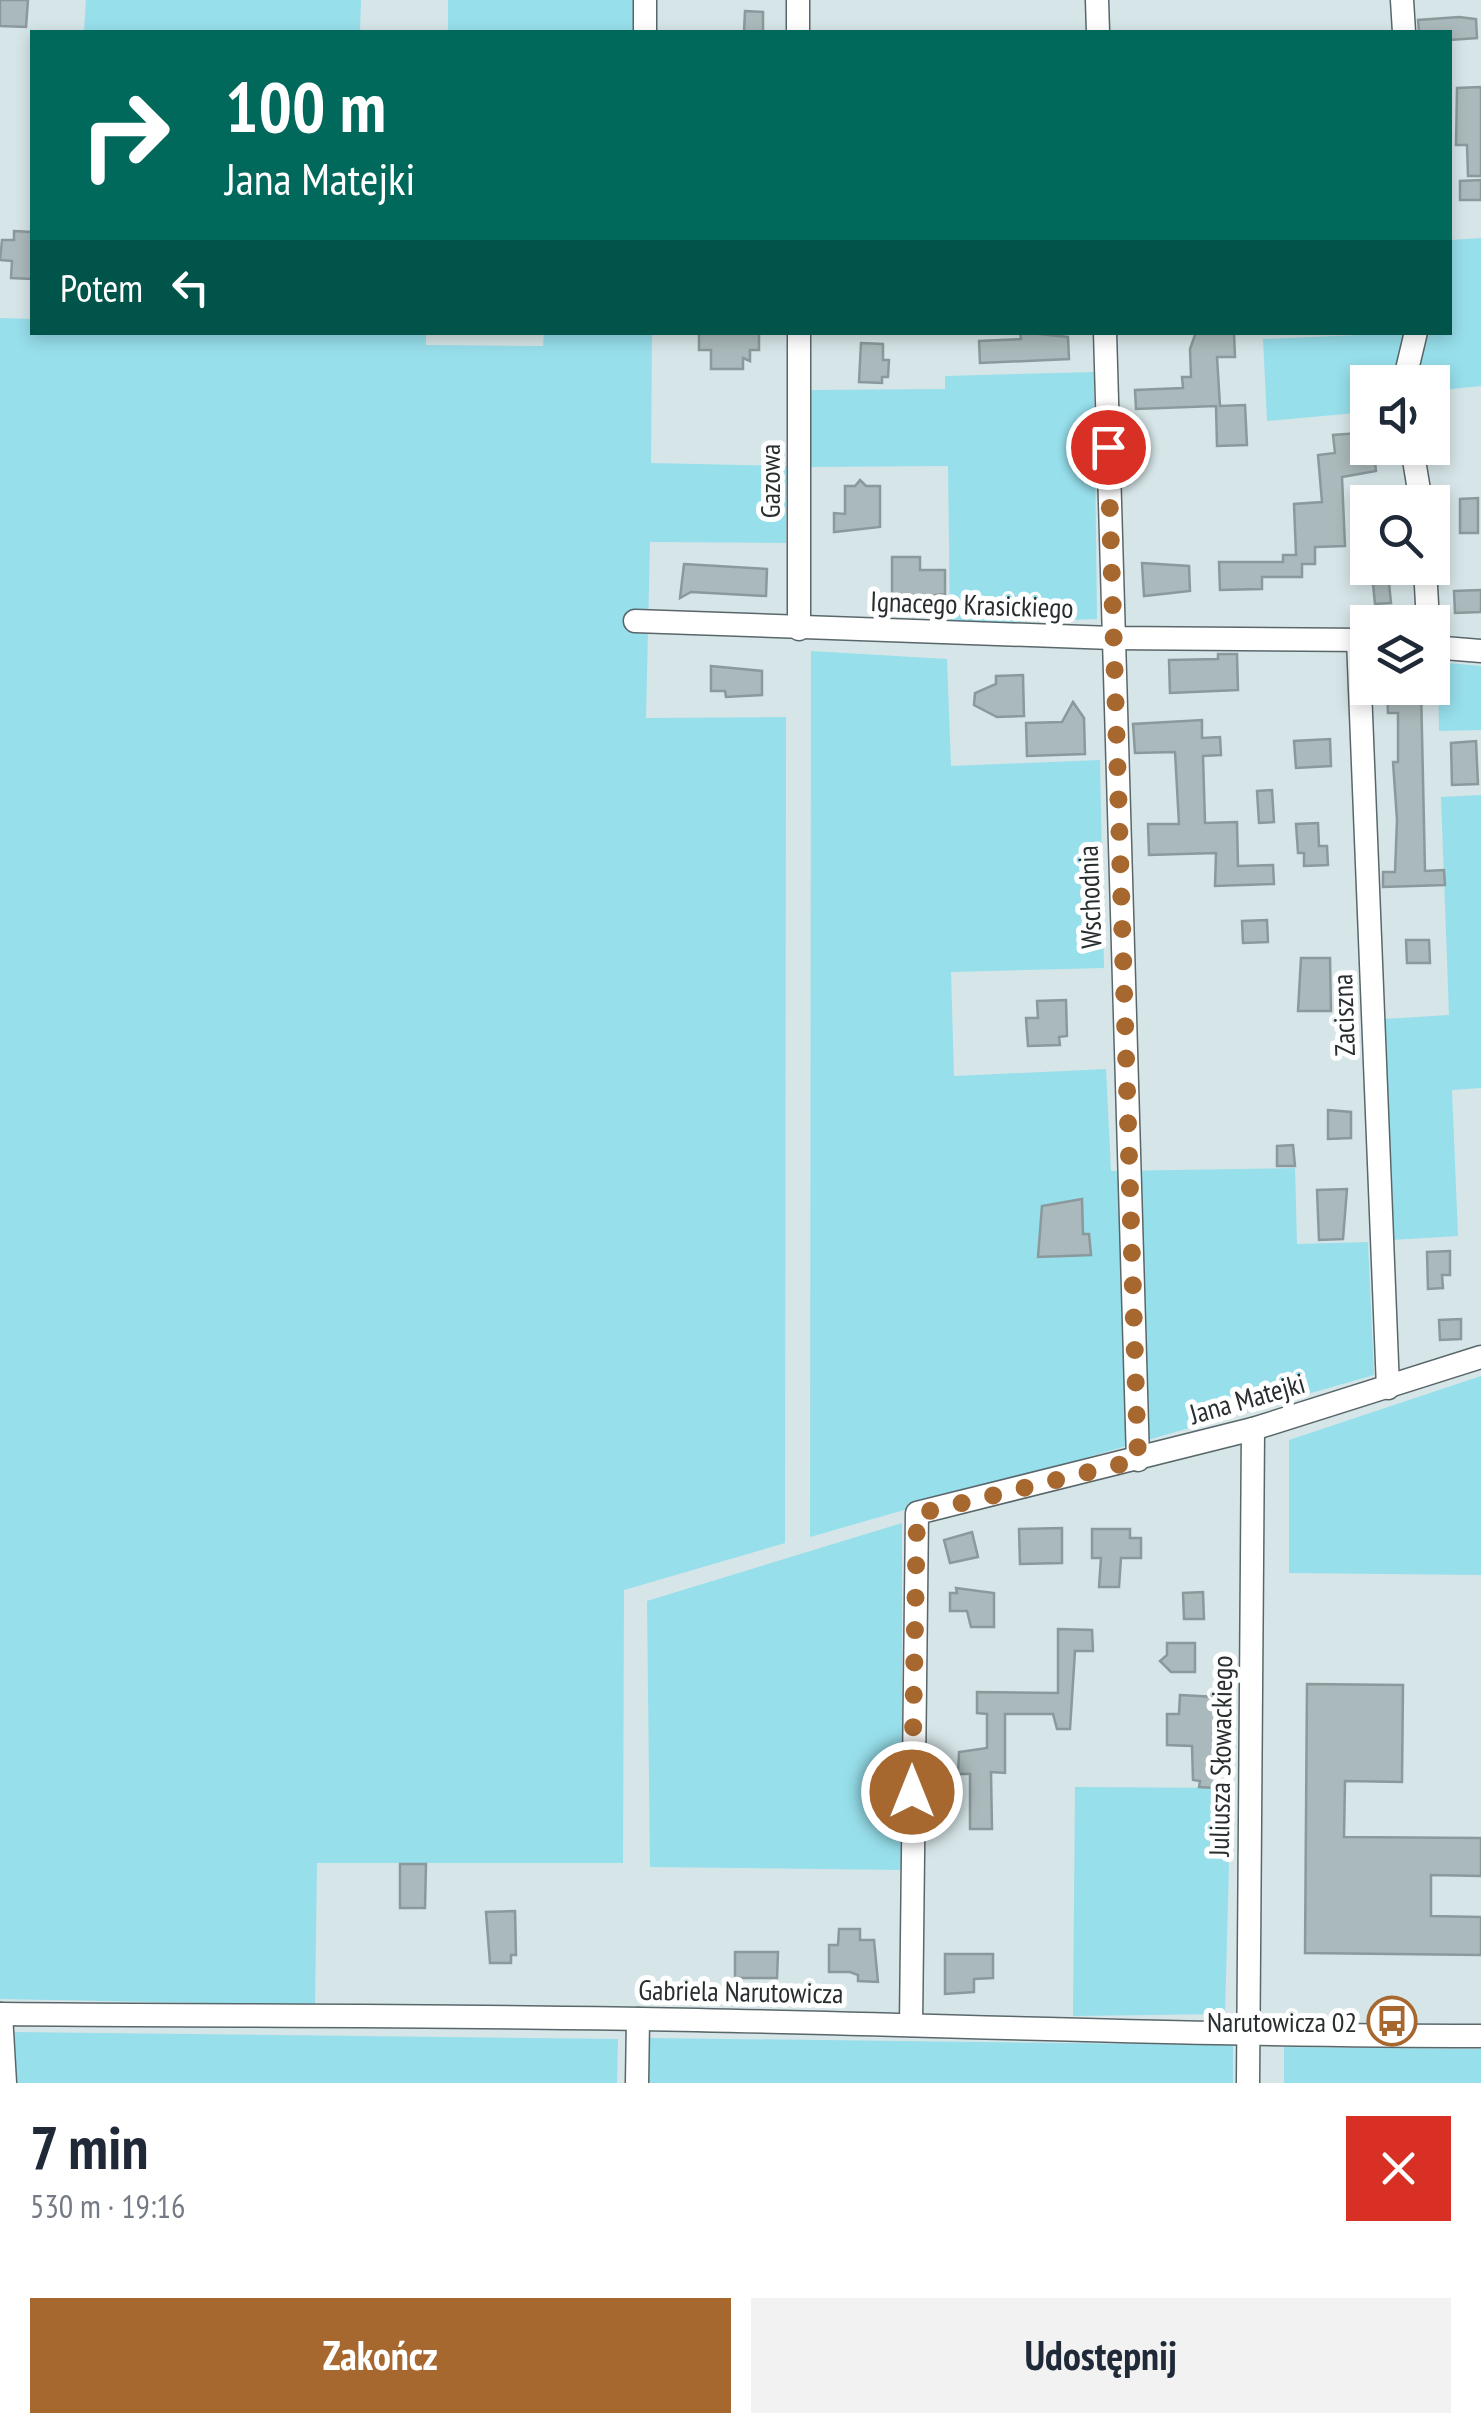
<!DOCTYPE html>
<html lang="pl">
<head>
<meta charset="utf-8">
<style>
	:root { --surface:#fff; --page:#f2f2f3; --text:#1f2937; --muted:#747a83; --accent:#a76830 }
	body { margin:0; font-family:"PT Sans Narrow",sans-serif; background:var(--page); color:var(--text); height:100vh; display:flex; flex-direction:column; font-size:38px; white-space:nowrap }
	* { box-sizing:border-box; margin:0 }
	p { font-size:32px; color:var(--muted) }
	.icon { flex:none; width:55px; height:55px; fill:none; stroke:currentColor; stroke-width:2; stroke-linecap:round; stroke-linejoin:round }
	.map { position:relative; height:2083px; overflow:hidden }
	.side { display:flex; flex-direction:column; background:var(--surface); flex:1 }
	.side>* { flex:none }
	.guide { position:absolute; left:30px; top:30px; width:1422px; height:305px; border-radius:0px; box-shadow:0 5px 15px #0003; background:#00695c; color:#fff; overflow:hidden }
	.buttons { position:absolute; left:1350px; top:365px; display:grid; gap:20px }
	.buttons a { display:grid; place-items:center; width:100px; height:100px; border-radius:0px; background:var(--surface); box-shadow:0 5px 15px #0003; font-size:50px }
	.pin { position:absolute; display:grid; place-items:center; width:85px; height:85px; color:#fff; margin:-42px; border:5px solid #fff; border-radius:50%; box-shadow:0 2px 10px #0007 }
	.me { position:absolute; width:110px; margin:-55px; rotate:0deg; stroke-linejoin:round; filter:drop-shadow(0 0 8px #0008) }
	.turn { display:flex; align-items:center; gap:35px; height:210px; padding:0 30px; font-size:45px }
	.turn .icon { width:130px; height:130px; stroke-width:2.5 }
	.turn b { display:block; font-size:70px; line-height:85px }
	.then { display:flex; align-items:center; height:95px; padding:0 30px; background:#0003; gap:20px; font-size:38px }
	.round { display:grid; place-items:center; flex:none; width:105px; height:105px; border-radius:0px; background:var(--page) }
	.summary { display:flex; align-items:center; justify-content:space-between; height:170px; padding:0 30px }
	h1 { font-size:60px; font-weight:600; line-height:75px }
	.cta { display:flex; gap:20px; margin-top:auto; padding:20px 30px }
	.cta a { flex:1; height:115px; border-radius:0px; background:var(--accent); color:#fff; font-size:40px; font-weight:600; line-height:115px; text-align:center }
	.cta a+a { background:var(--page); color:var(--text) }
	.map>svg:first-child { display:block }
	.green { fill:#97dfeb }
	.building { fill:#aab9bb; stroke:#8b999c; stroke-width:2.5 }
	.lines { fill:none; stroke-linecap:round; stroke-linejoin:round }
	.minor-casing { stroke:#5a676a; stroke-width:25 }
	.minor { stroke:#fff; stroke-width:22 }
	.route { stroke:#a76830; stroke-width:18; stroke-dasharray:0 32.4 }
	.labels { text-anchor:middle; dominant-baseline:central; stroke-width:10; stroke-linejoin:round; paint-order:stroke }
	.street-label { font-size:28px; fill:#282e2f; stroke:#fff }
	.poi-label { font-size:28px; fill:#282e2f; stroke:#fff; text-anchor:end }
</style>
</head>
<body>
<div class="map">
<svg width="1481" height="2083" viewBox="0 0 1481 2083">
	<rect width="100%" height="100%" fill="#d6e5e8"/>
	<g class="green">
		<path d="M86,0H361L360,32H84Z"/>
		<rect x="448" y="0" width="189" height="32"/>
		<path d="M1481,238V386L1433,391L1432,382H1421V346L1431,333L1450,332V240Z"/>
		<path d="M0,318L32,319V332H426V345L543,346L544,333H652L651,463L787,466L786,543L650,542L646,718L786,717L785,1543L624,1590L623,1863H317L315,2005L0,1999Z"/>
		<path d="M1406,333L1394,382H1368L1367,412L1267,421L1263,339Z"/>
		<path d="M1094,372L1097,619L950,624L948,466L810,467L811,390L945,389V376Z"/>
		<path d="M811,651L947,659L951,766L1100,760L1104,968L951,972L954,1076L1106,1069L1111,1171L1295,1168L1297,1244L1368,1242L1374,1375L810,1537Z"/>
		<path d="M1438,662L1481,666V730L1439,731Z"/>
		<path d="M1481,795V1088L1452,1090L1458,1236L1392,1240L1385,1019L1449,1015L1441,797Z"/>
		<path d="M1481,1376V1575L1289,1573V1440Z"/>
		<path d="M902,1523V1870L650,1867L647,1601Z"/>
		<path d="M1075,1787L1231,1788L1225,2014L1073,2016Z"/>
		<path d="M11,2032L618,2039L617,2083H11Z"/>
		<path d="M647,2038L1233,2045V2083H647Z"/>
		<path d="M1284,2047L1481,2049V2083H1284Z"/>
	</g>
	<g class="building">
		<path d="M0,0H28L26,27L0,26Z"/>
		<path d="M745,11L763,12V32H744Z"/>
		<path d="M1459,17L1476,19L1477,38L1450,40V32H1419L1418,20Z"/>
		<path d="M1481,87V176H1468L1467,145H1456L1457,88Z"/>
		<path d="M1481,180V200H1460V181Z"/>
		<path d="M14,231L32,232V279L11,278L12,261L0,260L2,240H14Z"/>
		<path d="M699,332H759V350H750V361L743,358V369H711V350H699Z"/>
		<path d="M1020,332L1068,337L1069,359L980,363L979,341L1021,339Z"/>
		<path d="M1196,332H1234L1235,357H1217L1220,406L1245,405L1247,445L1217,446L1216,406L1136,409L1135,390L1183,388L1182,377H1191L1190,349Z"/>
		<path d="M861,343L883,344V360H889L888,377H882V383L859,382Z"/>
		<path d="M1359,433L1362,455L1374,453L1376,471L1342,477L1345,546L1315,547V564H1302V577H1262V589L1220,590L1219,562H1283V555H1296L1294,504L1322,502L1318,455L1335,453L1333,435Z"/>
		<path d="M860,480L866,486H880V527L834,532V513L845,514V486H855Z"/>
		<path d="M1478,498V533H1460V499Z"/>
		<path d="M892,557H920V570H945V594L892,600Z"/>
		<path d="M1142,563L1189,566L1190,591L1144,596Z"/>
		<path d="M684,564L767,569L766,596L691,592L680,598Z"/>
		<path d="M1389,583L1391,603L1375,604L1373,584Z"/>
		<path d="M1481,590V612L1455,613L1454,591Z"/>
		<path d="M1218,654H1237L1238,690L1170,693L1169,660L1218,659Z"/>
		<path d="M711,666L762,671V695L726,697L725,691H711Z"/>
		<path d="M1023,675L1024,716L997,717L974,705L975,693L996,684V676Z"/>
		<path d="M1387,688H1421L1425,871L1444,870L1445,885L1383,887V872H1395L1397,820L1393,762H1398V713H1388Z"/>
		<path d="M1073,702L1084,718L1085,754L1027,756L1026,723L1062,722Z"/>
		<path d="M1202,720V738L1220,737L1221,755L1203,756L1205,823L1237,822L1238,866L1273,865L1274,884L1215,886L1216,853L1149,855L1148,824H1179L1175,752L1135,753L1133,724Z"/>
		<path d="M1330,739L1331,766L1296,768L1294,741Z"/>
		<path d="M1476,741L1478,784L1452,785L1451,743Z"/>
		<path d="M1272,790L1274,822L1259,823L1257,791Z"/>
		<path d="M1318,823L1319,846H1327L1328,865L1304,866V853H1298L1296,824Z"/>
		<path d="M1267,920L1268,942L1243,943L1242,921Z"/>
		<path d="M1406,940H1429L1430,963H1407Z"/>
		<path d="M1301,958H1330L1331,1011H1298Z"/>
		<path d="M1066,1000L1067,1036L1059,1037L1060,1045L1028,1046L1026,1018H1038L1037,1001Z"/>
		<path d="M1328,1110L1351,1112V1138L1328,1139Z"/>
		<path d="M1293,1145L1295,1166H1277V1146Z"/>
		<path d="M1347,1189L1343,1239L1319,1240L1317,1190Z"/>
		<path d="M1082,1199L1083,1234H1089L1091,1255L1038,1257L1042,1206Z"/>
		<path d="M1450,1251V1275H1442L1443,1288L1428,1289L1427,1252Z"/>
		<path d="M1461,1319V1339L1440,1340L1439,1320Z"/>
		<path d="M1062,1528V1563L1020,1564L1019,1529Z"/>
		<path d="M1092,1529H1130V1538H1141V1558H1121L1119,1587H1099L1101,1558H1092Z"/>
		<path d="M972,1532L978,1557L950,1563L944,1540Z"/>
		<path d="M956,1588L994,1593V1627H971L967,1611H950V1593H957Z"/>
		<path d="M1203,1592L1204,1619H1184L1183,1593Z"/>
		<path d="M1058,1629L1092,1630L1093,1651H1075L1070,1729H1057L1053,1714H1005V1773L991,1772L992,1829H970V1774H958L959,1752L987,1748V1714L977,1713V1692L1058,1693Z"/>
		<path d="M1167,1643H1195V1672H1171L1160,1661L1167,1655Z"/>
		<path d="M1307,1684L1403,1685L1402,1782L1345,1781L1344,1837L1481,1838V1876L1431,1875V1916L1481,1917V1955L1305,1953Z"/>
		<path d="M1180,1695L1216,1697L1213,1751H1223V1773H1216L1215,1788L1199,1787L1200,1781L1193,1780L1192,1746L1167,1745V1714H1179Z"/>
		<path d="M400,1864H426L425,1908H400Z"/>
		<path d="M515,1911L516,1955H511V1963H490L486,1912Z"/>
		<path d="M839,1929H860V1940H874L878,1982L858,1981V1975L850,1972H829V1945H838Z"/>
		<path d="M735,1952H778L777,1978H735Z"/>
		<path d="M945,1954H993V1978L974,1979V1992L945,1994Z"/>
	</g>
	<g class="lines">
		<g class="minor-casing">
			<g id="minor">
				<path d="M798,0V32"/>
				<path d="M1097,0L1098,32"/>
				<path d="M1402,0L1404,32"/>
				<path d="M645,32V0"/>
				<path d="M799,332V629"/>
				<path d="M1105,332L1138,1460"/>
				<path d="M1404,382L1416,332"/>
				<path d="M1412,448L1421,502"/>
				<path d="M1425,568L1428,622"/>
				<path d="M635,621L1112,638L1368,640"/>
				<path d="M1358,639L1388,1388"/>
				<path d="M1432,647L1481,651"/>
				<path d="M0,2014C214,2016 428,2015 642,2019C922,2024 1201,2036 1481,2036"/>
				<path d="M1,2014L5,2083"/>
				<path d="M911,2025L917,1513L1253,1429L1481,1357"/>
				<path d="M637,2083L638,2019"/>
				<path d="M1248,2083L1253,1429"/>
			</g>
		</g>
		<use href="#minor" class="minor"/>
	</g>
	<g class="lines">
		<path class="route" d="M912,1792L917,1514L1138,1460L1108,447"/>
	</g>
	<defs>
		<g id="bus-ring" transform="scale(2.5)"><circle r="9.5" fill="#fff" stroke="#a76830" stroke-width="1.5"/><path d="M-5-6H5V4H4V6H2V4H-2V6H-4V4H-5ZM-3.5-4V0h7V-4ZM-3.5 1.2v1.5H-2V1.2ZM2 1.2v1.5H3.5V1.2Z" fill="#a76830"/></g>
	</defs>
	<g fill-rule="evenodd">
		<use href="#bus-ring" x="1392" y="2021"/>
	</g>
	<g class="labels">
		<g class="street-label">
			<text transform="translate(769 481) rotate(-90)">Gazowa</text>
			<text transform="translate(972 604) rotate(2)">Ignacego Krasickiego</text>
			<text transform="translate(1089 897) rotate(-92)">Wschodnia</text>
			<text transform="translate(1343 1015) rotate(-92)">Zaciszna</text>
			<text transform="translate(1247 1398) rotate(-16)">Jana Matejki</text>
			<text transform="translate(1220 1756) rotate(-89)">Juliusza Słowackiego</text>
			<text transform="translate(741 1991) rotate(1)">Gabriela Narutowicza</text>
		</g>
		<g class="poi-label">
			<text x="1357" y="2021">Narutowicza 02</text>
		</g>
	</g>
</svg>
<div class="buttons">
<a><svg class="icon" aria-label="sound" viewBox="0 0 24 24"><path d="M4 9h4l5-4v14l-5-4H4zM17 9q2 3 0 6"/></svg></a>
<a><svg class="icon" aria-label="search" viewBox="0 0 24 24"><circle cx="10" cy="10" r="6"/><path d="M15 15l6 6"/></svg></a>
<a><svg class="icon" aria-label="layers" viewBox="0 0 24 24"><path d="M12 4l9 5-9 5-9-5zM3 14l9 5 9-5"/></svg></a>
</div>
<div class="pin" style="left:1108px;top:447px;background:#d93025"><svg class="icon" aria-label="arrive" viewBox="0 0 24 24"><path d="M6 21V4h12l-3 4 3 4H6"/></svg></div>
<svg class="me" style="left:912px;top:1792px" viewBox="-20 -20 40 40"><circle r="17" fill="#a76830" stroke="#fff" stroke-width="3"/><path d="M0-11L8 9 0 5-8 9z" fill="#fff"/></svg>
<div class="guide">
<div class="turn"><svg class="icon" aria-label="right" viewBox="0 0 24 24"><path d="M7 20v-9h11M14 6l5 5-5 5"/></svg><div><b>100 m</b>Jana Matejki</div></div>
<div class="then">Potem<svg class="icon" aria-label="left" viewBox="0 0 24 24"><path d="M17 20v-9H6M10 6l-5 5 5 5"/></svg></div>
</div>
</div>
<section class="side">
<div class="summary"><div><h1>7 min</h1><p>530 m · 19:16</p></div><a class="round" style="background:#d93025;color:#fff"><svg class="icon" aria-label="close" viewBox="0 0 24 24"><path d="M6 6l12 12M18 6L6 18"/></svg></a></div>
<div class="cta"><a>Zakończ</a><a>Udostępnij</a></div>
</section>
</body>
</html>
